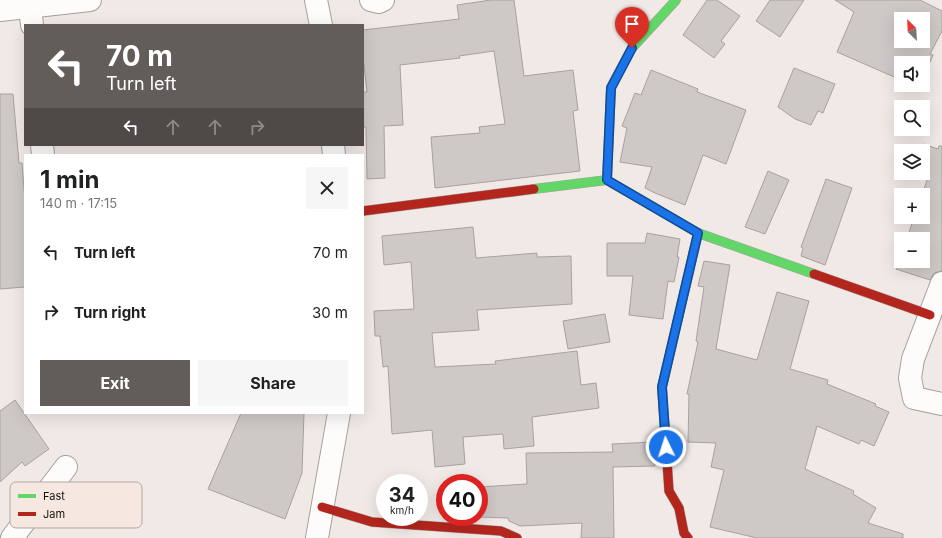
<!DOCTYPE html>
<html lang="en">
<head>
<meta charset="utf-8">
<style>
	:root { --surface:#fff; --page:#f6f6f6; --text:#202124; --muted:#757577; --accent:#635d5a }
	body { margin:0; font-family:Inter,sans-serif; background:var(--page); color:var(--text); height:100vh; display:flex; flex-direction:column; font-size:15px; white-space:nowrap }
	* { box-sizing:border-box; margin:0 }
	p { font-size:13px; color:var(--muted) }
	.icon { flex:none; width:22px; height:22px; fill:none; stroke:currentColor; stroke-width:2; stroke-linecap:round; stroke-linejoin:round }
	.map { position:relative; flex:1; overflow:hidden }
	.drawer { position:absolute; left:24px; top:154px; width:340px; height:260px; display:flex; flex-direction:column; background:var(--surface); border-radius:0px; box-shadow:0 4px 16px #0002 }
	.drawer>* { flex:none }
	.guide { position:absolute; left:24px; top:24px; width:340px; height:122px; border-radius:0px; box-shadow:0 4px 16px #0002; background:#635d5a; color:#fff; overflow:hidden }
	.needle { width:26px; rotate:336deg }
	.controls { position:absolute; left:894px; top:12px; display:grid; gap:8px }
	.controls a { display:grid; place-items:center; width:36px; height:36px; border-radius:0px; background:var(--surface); box-shadow:0 4px 16px #0002; font-size:20px }
	.speed { position:absolute; left:376px; top:474px; display:flex; gap:8px; font-size:20px; font-weight:700; text-align:center }
	.speed>* { display:grid; place-content:center; width:52px; height:52px; border-radius:50%; background:var(--surface); box-shadow:0 4px 16px #0002; line-height:1 }
	.speed small { font-size:10px; font-weight:400 }
	.speed .limit { border:6px solid #d22; background:#fff; color:#111 }
	.pin { position:absolute; display:grid; place-items:center; width:34px; height:34px; color:#fff; margin:-41px -17px; border-radius:50% 50% 50% 0; rotate:-45deg; box-shadow:0 0 4px #0007 }
	.pin .icon { rotate:45deg }
	.me { position:absolute; width:44px; margin:-22px; rotate:356deg; stroke-linejoin:round; filter:drop-shadow(0 0 3px #0008) }
	.turn { display:flex; align-items:center; gap:14px; height:84px; padding:0 16px; font-size:18px }
	.turn .icon { width:52px; height:52px; stroke-width:2.5 }
	.turn b { display:block; font-size:28px; line-height:34px }
	.lanes { display:flex; align-items:center; height:38px; padding:0 16px; background:#0003; justify-content:center; gap:20px; direction:ltr }
	.lanes .off { opacity:.35 }
	.round { display:grid; place-items:center; flex:none; width:42px; height:42px; border-radius:0px; background:var(--page) }
	.overview { display:flex; align-items:center; justify-content:space-between; height:68px; padding:0 16px }
	h1 { font-size:24px; font-weight:700; line-height:30px }
	.button { display:flex; gap:8px; margin-top:auto; padding:8px 16px }
	.button a { flex:1; height:46px; border-radius:0px; background:var(--accent); color:#fff; font-size:16px; font-weight:700; line-height:46px; text-align:center }
	.button a+a { background:var(--page); color:var(--text) }
	ul { padding:0; list-style:none }
	li { display:flex; align-items:center; gap:12px; height:60px; padding:0 16px }
	li div { flex:1 }
	li b { display:block; font-size:15px }
	li em { font-style:normal }
	.map>svg:first-child { display:block }
	.building { fill:#cec8c6; stroke:#a8a29f; fill-rule:evenodd }
	.lines { fill:none; stroke-linecap:round; stroke-linejoin:round }
	.street-casing { stroke:#a6a09d; stroke-width:24 }
	.fast-casing { stroke:#a6a09d; stroke-width:10 }
	.jam-casing { stroke:#a6a09d; stroke-width:10 }
	.street { stroke:#fdfcfb; stroke-width:22 }
	.fast { stroke:#63d668; stroke-width:9 }
	.jam { stroke:#b3261e; stroke-width:9 }
	.route-casing { stroke:#114b97; stroke-width:10 }
	.route { stroke:#1a73e8; stroke-width:7 }
	.key { fill:#f6e7e1; stroke:#b3a7a2; stroke-width:1 }
	.key-label { font-size:11px; fill:#16110f }
</style>
</head>
<body>
<div class="map">
<svg width="942" height="538" viewBox="0 0 942 538">
	<rect width="100%" height="100%" fill="#f1e9e6"/>
	<g class="building">
		<path d="M491,0H514L524,76L573,70L578,110L573,111L580,171L435,188L431,137L480,133L479,127L505,124L494,51L459,56L460,58L400,65L403,125L384,126L385,178L367,179L366,127H363V92H367L363,57V30L459,19L457,5Z"/>
		<path d="M707,0H717L740,16L721,41L725,44L714,58L683,35Z"/>
		<path d="M770,0H804L780,37L756,21Z"/>
		<path d="M835,0H920L942,11V31L930,54L933,55L923,79V63H901V80L837,52L854,12ZM901,19H923V41H901Z"/>
		<path d="M794,68L835,84L823,113L818,111L811,125L795,119L778,107Z"/>
		<path d="M651,70L698,89L697,92L746,110L726,164L703,155L685,205L655,193L645,188L652,167L620,162L627,128L622,126L635,93L641,95Z"/>
		<path d="M0,94H13L19,163H22L25,201V287L0,289Z"/>
		<path d="M923,144L938,149L939,146H942V271L934,273L930,280L896,269L901,256V261H923V239H907L914,217H923L922,195L929,174L923,172Z"/>
		<path d="M768,171L789,180L765,234L745,227Z"/>
		<path d="M826,179L852,188L825,265L801,256L803,248L801,247Z"/>
		<path d="M473,227L476,258L537,253V257L571,256L572,304L477,310L479,330L432,333L435,367L496,364L495,361L577,351L581,385L596,383L599,408L532,417L534,446L504,449L503,434L463,437L465,464L435,467L432,430L392,434L388,366L383,367L380,336H375L374,311L414,309L411,262L384,265L382,236Z"/>
		<path d="M647,233L680,239L677,257H679L674,282L668,281L663,319L629,315L633,276H607V243H645Z"/>
		<path d="M704,261L730,265L716,349L757,360L777,292L809,301L790,369L828,380L827,384L876,404L875,406L889,412L874,446L861,440L859,444L817,426L805,469L854,491L853,494L876,508L868,523L903,534V538H757L710,527L724,470L711,467L716,443L688,442L689,394H687L698,342L696,341L704,287L698,286Z"/>
		<path d="M605,314L610,342L568,349L563,321Z"/>
		<path d="M15,400L49,449L25,466L22,462L0,482V411Z"/>
		<path d="M241,413H304L302,473L285,519L208,489Z"/>
		<path d="M653,442L655,466L613,467L614,538H581L582,523L520,526L509,521L508,518L479,517V487L527,484L526,453L613,452L612,444Z"/>
	</g>
	<g class="lines">
		<g class="street-casing">
			<g id="street">
				<path d="M316,0L321,25"/>
				<path d="M371,0L379,2L383,0"/>
				<path d="M30,7L32,25"/>
				<path d="M0,10L90,0"/>
				<path d="M42,145L43,155"/>
				<path d="M333,145L334,155"/>
				<path d="M942,283L913,359L910,378L914,398L942,404"/>
				<path d="M12,538L66,467"/>
				<path d="M317,538L339,413"/>
			</g>
		</g>
		<g class="fast-casing">
			<g id="fast">
				<path d="M607,180L611,87L632,48L676,0"/>
				<path d="M534,189L607,180L698,233L814,274"/>
			</g>
		</g>
		<g class="jam-casing">
			<g id="jam">
				<path d="M363,211L534,189"/>
				<path d="M814,274L930,315"/>
				<path d="M322,507L372,522L501,531L517,538"/>
				<path d="M688,538L684,533L679,508L669,491L662,387L698,233"/>
			</g>
		</g>
		<use href="#street" class="street"/>
		<use href="#fast" class="fast"/>
		<use href="#jam" class="jam"/>
	</g>
	<g class="lines">
		<g class="route-casing">
			<path id="route" d="M632,48L611,88L607,180L698,233L662,387L666,447"/>
		</g>
		<use href="#route" class="route"/>
	</g>
	<rect x="10" y="482" width="132" height="46" rx="6" class="key"/>
	<rect x="18" y="494" width="18" height="4" fill="#63d668"/>
	<rect x="18" y="512" width="18" height="4" fill="#b3261e"/>
	<g class="key-label">
		<text x="43" y="500">Fast</text>
		<text x="43" y="518">Jam</text>
	</g>
</svg>
<div class="controls">
<a><svg class="needle" viewBox="-14 -14 28 28"><path d="M0-13l5 13h-10z" fill="#e53935"/><path d="M0 13l5-13h-10z" fill="#757577"/></svg></a>
<a><svg class="icon" aria-label="sound" viewBox="0 0 24 24"><path d="M4 9h4l5-4v14l-5-4H4zM17 9q2 3 0 6"/></svg></a>
<a><svg class="icon" aria-label="search" viewBox="0 0 24 24"><circle cx="10" cy="10" r="6"/><path d="M15 15l6 6"/></svg></a>
<a><svg class="icon" aria-label="layers" viewBox="0 0 24 24"><path d="M12 4l9 5-9 5-9-5zM3 14l9 5 9-5"/></svg></a>
<a>+</a>
<a>−</a>
</div>
<div class="speed"><div>34<small>km/h</small></div><div class="limit">40</div></div>
<div class="pin" style="left:632px;top:48px;background:#d93025"><svg class="icon" aria-label="arrive" viewBox="0 0 24 24"><path d="M6 21V4h12l-3 4 3 4H6"/></svg></div>
<svg class="me" style="left:666px;top:447px" viewBox="-20 -20 40 40"><circle r="17" fill="#1a73e8" stroke="#fff" stroke-width="3"/><path d="M0-11L8 9 0 5-8 9z" fill="#fff"/></svg>
<div class="guide">
<div class="turn"><svg class="icon" aria-label="left" viewBox="0 0 24 24"><path d="M17 20v-9H6M10 6l-5 5 5 5"/></svg><div><b>70 m</b>Turn left</div></div>
<div class="lanes"><svg class="icon" aria-label="left" viewBox="0 0 24 24"><path d="M17 20v-9H6M10 6l-5 5 5 5"/></svg><svg class="icon off" aria-label="ahead" viewBox="0 0 24 24"><path d="M12 20V5M6 11l6-6 6 6"/></svg><svg class="icon off" aria-label="ahead" viewBox="0 0 24 24"><path d="M12 20V5M6 11l6-6 6 6"/></svg><svg class="icon off" aria-label="right" viewBox="0 0 24 24"><path d="M7 20v-9h11M14 6l5 5-5 5"/></svg></div>
</div>
<section class="drawer">
<div class="overview"><div><h1>1 min</h1><p>140 m · 17:15</p></div><a class="round"><svg class="icon" aria-label="close" viewBox="0 0 24 24"><path d="M6 6l12 12M18 6L6 18"/></svg></a></div>
<ul>
<li><svg class="icon" aria-label="left" viewBox="0 0 24 24"><path d="M17 20v-9H6M10 6l-5 5 5 5"/></svg><div><b>Turn left</b></div><em>70 m</em></li>
<li><svg class="icon" aria-label="right" viewBox="0 0 24 24"><path d="M7 20v-9h11M14 6l5 5-5 5"/></svg><div><b>Turn right</b></div><em>30 m</em></li>
</ul>
<div class="button"><a>Exit</a><a>Share</a></div>
</section>
</div>
</body>
</html>
